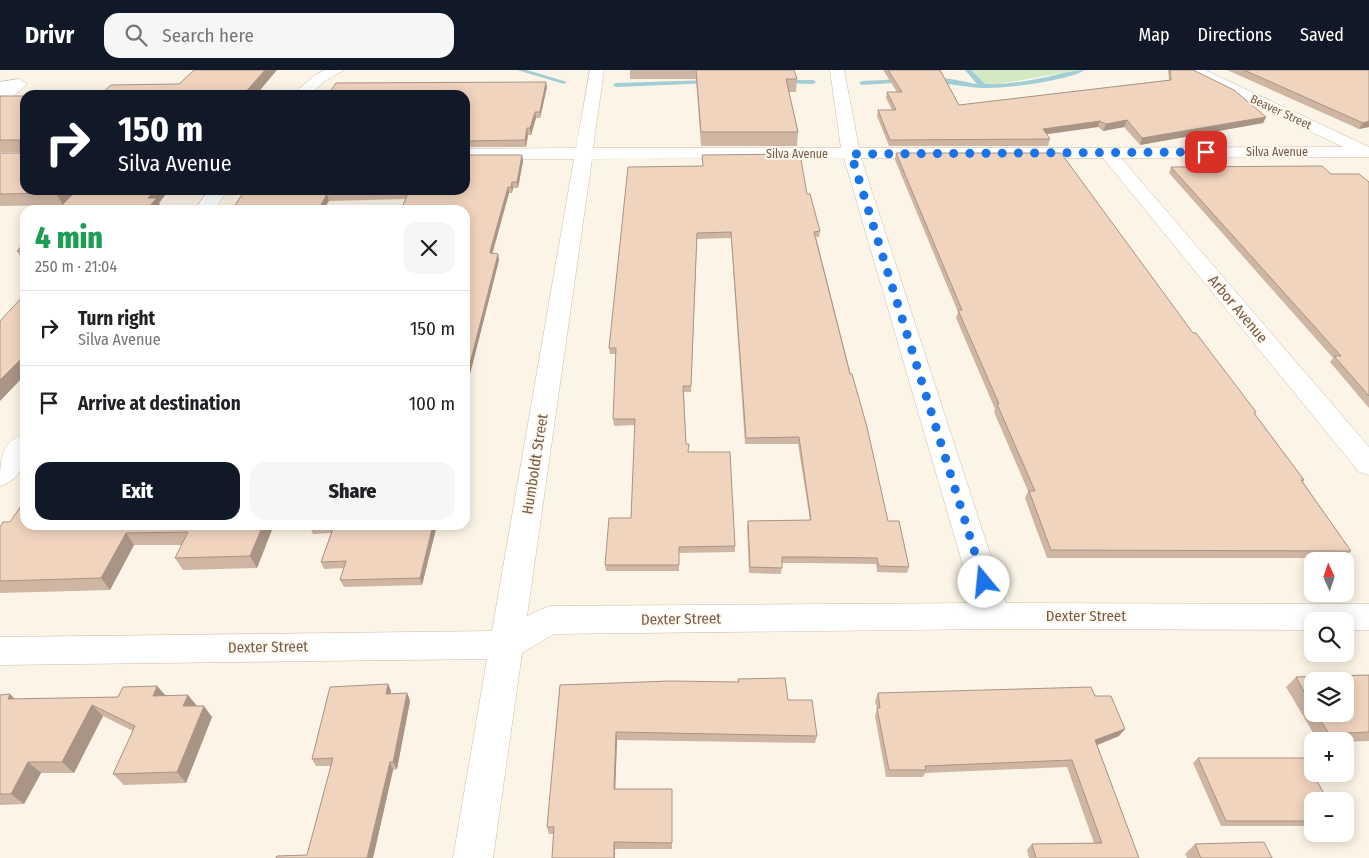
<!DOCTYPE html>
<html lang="en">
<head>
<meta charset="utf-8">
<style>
	:root { --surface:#fff; --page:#f6f6f6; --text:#202124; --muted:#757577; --line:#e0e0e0; --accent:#111827 }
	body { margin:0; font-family:"Fira Sans Condensed",sans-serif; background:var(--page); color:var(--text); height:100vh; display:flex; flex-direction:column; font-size:19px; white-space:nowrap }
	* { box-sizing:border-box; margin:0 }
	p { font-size:16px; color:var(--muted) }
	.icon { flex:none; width:28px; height:28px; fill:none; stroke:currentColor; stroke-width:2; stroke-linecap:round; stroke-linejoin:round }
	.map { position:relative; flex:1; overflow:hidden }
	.details { position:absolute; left:20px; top:135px; width:450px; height:325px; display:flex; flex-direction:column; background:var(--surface); border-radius:15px; box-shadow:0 2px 12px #0003 }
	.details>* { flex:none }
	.top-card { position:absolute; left:20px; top:20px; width:450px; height:105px; border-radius:15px; box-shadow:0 2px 12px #0003; background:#111827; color:#fff; overflow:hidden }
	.needle { width:32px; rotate:357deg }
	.tools { position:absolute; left:1304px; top:482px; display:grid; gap:10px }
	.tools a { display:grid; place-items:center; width:50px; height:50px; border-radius:10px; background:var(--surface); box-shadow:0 2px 12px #0003; font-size:25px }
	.pin { position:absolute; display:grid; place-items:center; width:42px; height:42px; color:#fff; margin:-21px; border-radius:10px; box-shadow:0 2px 8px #0006 }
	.me { position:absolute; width:55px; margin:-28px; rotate:343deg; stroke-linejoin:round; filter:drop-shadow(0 0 4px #0008) }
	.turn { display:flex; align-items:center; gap:18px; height:105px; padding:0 15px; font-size:22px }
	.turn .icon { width:65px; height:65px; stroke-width:2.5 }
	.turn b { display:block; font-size:35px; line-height:42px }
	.round { display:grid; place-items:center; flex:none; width:52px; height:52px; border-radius:15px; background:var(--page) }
	.overview { display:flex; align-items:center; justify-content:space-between; height:85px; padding:0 15px }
	h1 { font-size:30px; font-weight:800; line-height:38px; color:#1e9e55 }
	.cta { display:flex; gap:10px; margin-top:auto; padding:10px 15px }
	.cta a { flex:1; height:58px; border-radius:15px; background:var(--accent); color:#fff; font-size:20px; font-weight:800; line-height:58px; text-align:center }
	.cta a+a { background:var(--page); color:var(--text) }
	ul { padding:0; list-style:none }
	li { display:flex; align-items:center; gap:15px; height:75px; padding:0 15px; border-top:1px solid var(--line) }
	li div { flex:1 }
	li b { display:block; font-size:19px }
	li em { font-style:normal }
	header { display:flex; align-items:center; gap:30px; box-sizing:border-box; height:70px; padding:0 25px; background:var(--accent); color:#fff }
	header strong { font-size:24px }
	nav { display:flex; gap:28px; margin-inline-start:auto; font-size:18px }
	.search { width:350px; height:45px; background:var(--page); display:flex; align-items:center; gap:12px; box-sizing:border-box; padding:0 18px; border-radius:15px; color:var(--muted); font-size:19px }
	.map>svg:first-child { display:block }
	.green { fill:#d2e9c4 }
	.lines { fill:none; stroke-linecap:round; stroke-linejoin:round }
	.stream { fill:#a1cdd7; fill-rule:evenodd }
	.minor-casing { stroke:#cebcac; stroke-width:1 }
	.minor { fill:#fff; fill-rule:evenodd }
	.wall { fill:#cfb6a3; fill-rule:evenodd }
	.shaded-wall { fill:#a99485 }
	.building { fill:#f1d4be; stroke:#a99485 }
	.route { stroke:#1a73e8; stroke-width:9; stroke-dasharray:0 16.2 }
	.labels { text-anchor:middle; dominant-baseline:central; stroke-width:4; stroke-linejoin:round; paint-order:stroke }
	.far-street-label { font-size:12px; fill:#755b4b; stroke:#fff8ec }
	.street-label { font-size:15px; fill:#755b4b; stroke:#fff8ec }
</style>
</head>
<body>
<header>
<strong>Drivr</strong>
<div class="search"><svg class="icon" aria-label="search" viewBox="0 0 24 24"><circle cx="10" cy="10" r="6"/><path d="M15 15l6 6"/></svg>Search here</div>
<nav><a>Map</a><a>Directions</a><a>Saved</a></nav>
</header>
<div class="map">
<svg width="1369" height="788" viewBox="0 0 1369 788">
	<rect width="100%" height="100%" fill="#fcf4e6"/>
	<path class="green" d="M966,0H1079L981,17Z"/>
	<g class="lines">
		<g class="stream">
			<path d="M517,0H527L567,12L564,14Z"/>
			<path d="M965,0H971L985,14C1006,15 1026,11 1047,7C1060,4 1072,0 1085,0C1067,11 1004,19 982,18C965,17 948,13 931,13L928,11C940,4 963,12 977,14Z"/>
			<path d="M905,9L907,10V12L862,15L859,13L862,11Z"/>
			<path d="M711,10L713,11V13L616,17L613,15L616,13Z"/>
			<path d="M782,10H813L816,12L813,14L780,13V11Z"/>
		</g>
		<g class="minor-casing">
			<g id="minor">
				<path d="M325,0H344L325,11L309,25H292L315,5Z"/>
				<path d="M590,0H604L593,78H841L830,0H844L859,78L1343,77L1188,3L1186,0H1205L1369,77V87L1121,88L1369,377V405L1359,402L1103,88H861L1006,533L1369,534V560H1345V551H1312V560L994,559L554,564L522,583L493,788H453L487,589L0,595V567L492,561L574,89H465V79L576,78ZM844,88L974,533L549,536L527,546L592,89Z"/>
				<path d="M19,9L27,14L24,17L6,32L0,34V12Z"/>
				<path d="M209,120H228L214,140H194Z"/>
				<path d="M25,364C25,386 26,408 0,416C0,393 0,371 25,364Z"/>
			</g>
		</g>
		<use href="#minor" class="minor"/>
	</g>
	<g class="wall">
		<path d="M630,0H794L797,9L796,22H789L798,62L797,76H701L696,9H630Z"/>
		<path d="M883,0H940L959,35L1169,10L1168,0H1193L1266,47L1263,53L1140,75L1124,57L1103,61L1098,57L1047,64L1050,69L1048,76H889L877,46L878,40H892L886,28L887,22H897Z"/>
		<path d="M1227,0H1369V57L1359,59Z"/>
		<path d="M547,17L540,48H536L531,65H528L526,77H465V25Z"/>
		<path d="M0,26H25V120H162L165,125L159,133L162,139L62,135L0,136V83H20V82H0Z"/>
		<path d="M896,83L1193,263L1256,342L1255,344L1304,410L1303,412L1351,481L1345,488H1047L1025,428L1028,421L994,342L995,339L956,248L958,242L895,90Z"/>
		<path d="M522,85L523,91L518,118H513L512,123H509L492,183L498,184L499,190L470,304H465V140L405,129L329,131L232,140Z"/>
		<path d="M702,85L807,124L820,161L819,167H816L888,451L909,497L907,503L877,502L876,494L807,493H782L781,504L749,503L747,457L748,451L810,450L798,374H745L731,168L697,169L691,322H684L686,374L689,382L735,476V482L679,483V501H606L605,495L631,448L635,355L614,356L613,349L616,284H610L609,278L703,96Z"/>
		<path d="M1171,97L1331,104L1369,112V338L1330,292L1333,288L1169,103Z"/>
		<path d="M25,172V192H24L17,181Z"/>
		<path d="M311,455H437L422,515L344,517L340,510L344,498L324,499L321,492L331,463L313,464L310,457Z"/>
		<path d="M0,457H273L257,498L183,500L175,488L182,475H134L110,520L0,523Z"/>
		<path d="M1369,605V671L1345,672V671H1318L1286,617L1296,607ZM1312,611L1345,644H1312Z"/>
		<path d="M738,609L788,630L817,666L815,673L617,670L615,719H672V779H615V788H552L554,764H549L547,757L560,615L738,612Z"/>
		<path d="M388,614L391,621V624L407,623L410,631L397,699L393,700L373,788H276L307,785L331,696H316L312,689Z"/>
		<path d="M157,616L165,625L197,636L212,647L186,713L124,715L113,704L133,661L103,646L74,703H41L24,734L0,735V625L15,629L118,627Z"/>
		<path d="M878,623L1095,626L1119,666L1097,675L1139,788H1029L1027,780L1032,774L1094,773L1067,697L925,703L923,707H886L875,646L877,639L875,631Z"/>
		<path d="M1198,688L1312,731V756H1221L1193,693Z"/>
		<path d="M1195,774L1272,788H1187L1185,784Z"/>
	</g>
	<g class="shaded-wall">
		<path d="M265,0H277L256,25H243Z"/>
		<path d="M546,12L547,17L540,48V42Z"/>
		<path d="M535,42L536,48L531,65L530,58Z"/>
		<path d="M1266,47L1263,53L1140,75L1142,68Z"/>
		<path d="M1127,50L1124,57L1103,61L1106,54Z"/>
		<path d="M1100,51L1098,57L1041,65L1043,59Z"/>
		<path d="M1369,51V57L1359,59L1363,53Z"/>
		<path d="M527,58L528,65L526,77L525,70Z"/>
		<path d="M522,85L523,91L518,118L517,112Z"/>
		<path d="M512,112L513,118L512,123L511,117Z"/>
		<path d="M508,117L509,123L492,185L490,183L491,178Z"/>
		<path d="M59,120H78L63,135L56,123Z"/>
		<path d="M155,120H162L165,125L159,133L162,139L146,140L148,128Z"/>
		<path d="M327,124L329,131L323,140H318Z"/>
		<path d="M498,184L499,190L470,304L469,297Z"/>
		<path d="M25,285V305L0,331V310Z"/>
		<path d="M263,455H273V457L257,498L250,486Z"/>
		<path d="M433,455H437L422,515L420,508Z"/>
		<path d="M126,463L134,475L110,520L101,508Z"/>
		<path d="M388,614L391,621L389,632L386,624Z"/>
		<path d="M157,616L167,627L153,626Z"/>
		<path d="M407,623L410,631L397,699L393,692Z"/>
		<path d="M10,624L22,636L8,629Z"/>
		<path d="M188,625L197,636H183Z"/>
		<path d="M92,635L103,646L74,703L62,692Z"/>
		<path d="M204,636L212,647L186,713L177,702Z"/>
		<path d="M1125,659L1119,666L1090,678L1095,670Z"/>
		<path d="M616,662L617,670L615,726L614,719Z"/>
		<path d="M28,692L41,703L24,734L11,724Z"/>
		<path d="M390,692L393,700L373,788H367Z"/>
		<path d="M614,772L615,779V788H614Z"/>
	</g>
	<g class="building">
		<path d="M194,0H265L243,25H100L111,15L179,14Z"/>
		<path d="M696,0H794L797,9H786L798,62H701Z"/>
		<path d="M888,0H940L959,35L1171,10L1170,0H1193L1234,20L1266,47L1142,68L1127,50L1106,54L1100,51L1043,59L1050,69L890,70L878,40H896L887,22H902Z"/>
		<path d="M1244,0H1369V51L1363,53Z"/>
		<path d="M546,12L540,42H535L530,58H527L525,70L465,71V25H328L336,13Z"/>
		<path d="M0,26H25V120H59L56,123L0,124V83H20V70H0Z"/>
		<path d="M896,83H1061L1193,263H1196L1256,342L1254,343L1304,410H1301L1351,481L1051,480L1029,421H1035L997,334H999L958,240H962Z"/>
		<path d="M800,84L807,124H810L820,161L814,162L850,304H852L867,357L888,451H899L909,497L879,496L877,488L808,487H782V498L750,497L748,451L811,450L799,367L746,368L731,162L697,163L691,316H683L686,374H689L688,382H730L735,476L679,477V495H605L609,448H631L635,349H613L616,278H609L628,97L703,96L702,85Z"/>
		<path d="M465,85H522L517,112H512L511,117H508L491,178L490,183L498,184L469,297H465V140H401L408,123L327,124L318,140H232L245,120H465Z"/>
		<path d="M1322,96L1331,104H1359L1369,112V326L1334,286H1341L1171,97Z"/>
		<path d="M77,120H155L148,128H157L146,140H57Z"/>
		<path d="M25,172V181H17Z"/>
		<path d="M25,224V285L0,310V251Z"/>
		<path d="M25,430V455H263L250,486L175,488L188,462L126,463L101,508L0,511V457L3,452H10Z"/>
		<path d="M311,455H433L420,508L340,510L346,491L321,492L334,456L310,457Z"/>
		<path d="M1369,605V662L1329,664L1317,644H1345V611H1312V636L1296,607Z"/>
		<path d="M785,608L788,630H812L817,666L616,662L614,719H672V773L614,772V788H552L554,757H547L560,615L670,611L739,612L738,609Z"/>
		<path d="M388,614L386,624L407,623L393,692H390L367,788H276L277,786L307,785L333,688L312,689L330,617Z"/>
		<path d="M157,616L153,626L188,625L183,636H204L177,702L113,704L135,656L92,635L62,692H28L11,724H0V625L10,624L8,629L118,627L123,617Z"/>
		<path d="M1091,617L1095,626H1111L1125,659L1095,670L1139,788H1036L1032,774L1102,773L1072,690L925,696L926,700H889L877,638H880L878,623Z"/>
		<path d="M1198,688H1305L1312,702V704H1313L1328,731H1312V751H1226Z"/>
		<path d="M1264,772L1272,788H1201L1195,774Z"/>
	</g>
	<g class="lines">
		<path class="route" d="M984,512L851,84L1206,82"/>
	</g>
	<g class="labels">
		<g class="far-street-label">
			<text transform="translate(1281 42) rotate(25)">Beaver Street</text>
			<text x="1277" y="82">Silva Avenue</text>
			<text x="797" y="84">Silva Avenue</text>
		</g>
		<g class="street-label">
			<text transform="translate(1238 239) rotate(50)">Arbor Avenue</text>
			<text transform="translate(535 394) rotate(-81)">Humboldt Street</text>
			<text x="1086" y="546">Dexter Street</text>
			<text transform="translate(681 549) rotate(-1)">Dexter Street</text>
			<text transform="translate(268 577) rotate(-1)">Dexter Street</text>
		</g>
	</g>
</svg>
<div class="tools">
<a><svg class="needle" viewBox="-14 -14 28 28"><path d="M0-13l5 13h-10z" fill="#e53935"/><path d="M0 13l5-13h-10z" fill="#757577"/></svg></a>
<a><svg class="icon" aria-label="search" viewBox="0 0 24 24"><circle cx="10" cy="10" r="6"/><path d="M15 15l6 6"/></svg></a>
<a><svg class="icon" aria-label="layers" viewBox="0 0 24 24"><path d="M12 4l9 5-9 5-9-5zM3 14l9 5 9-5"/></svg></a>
<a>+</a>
<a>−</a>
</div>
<div class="pin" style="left:1206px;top:82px;background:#d93025"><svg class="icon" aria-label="arrive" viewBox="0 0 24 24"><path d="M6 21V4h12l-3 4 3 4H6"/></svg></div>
<svg class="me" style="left:984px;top:512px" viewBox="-20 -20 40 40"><circle r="19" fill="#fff"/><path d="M0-13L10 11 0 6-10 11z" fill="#1a73e8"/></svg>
<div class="top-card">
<div class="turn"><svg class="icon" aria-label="right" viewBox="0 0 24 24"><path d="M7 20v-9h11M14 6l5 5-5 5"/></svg><div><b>150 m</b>Silva Avenue</div></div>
</div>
<section class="details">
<div class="overview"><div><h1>4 min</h1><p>250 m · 21:04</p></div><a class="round"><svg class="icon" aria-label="close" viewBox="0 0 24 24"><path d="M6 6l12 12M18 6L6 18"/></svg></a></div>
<ul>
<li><svg class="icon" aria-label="right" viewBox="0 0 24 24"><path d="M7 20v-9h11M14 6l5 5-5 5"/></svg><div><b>Turn right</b><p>Silva Avenue</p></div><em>150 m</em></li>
<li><svg class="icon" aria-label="arrive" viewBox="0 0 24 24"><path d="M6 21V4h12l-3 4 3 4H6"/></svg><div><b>Arrive at destination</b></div><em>100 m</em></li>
</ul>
<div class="cta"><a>Exit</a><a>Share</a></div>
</section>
</div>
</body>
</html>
